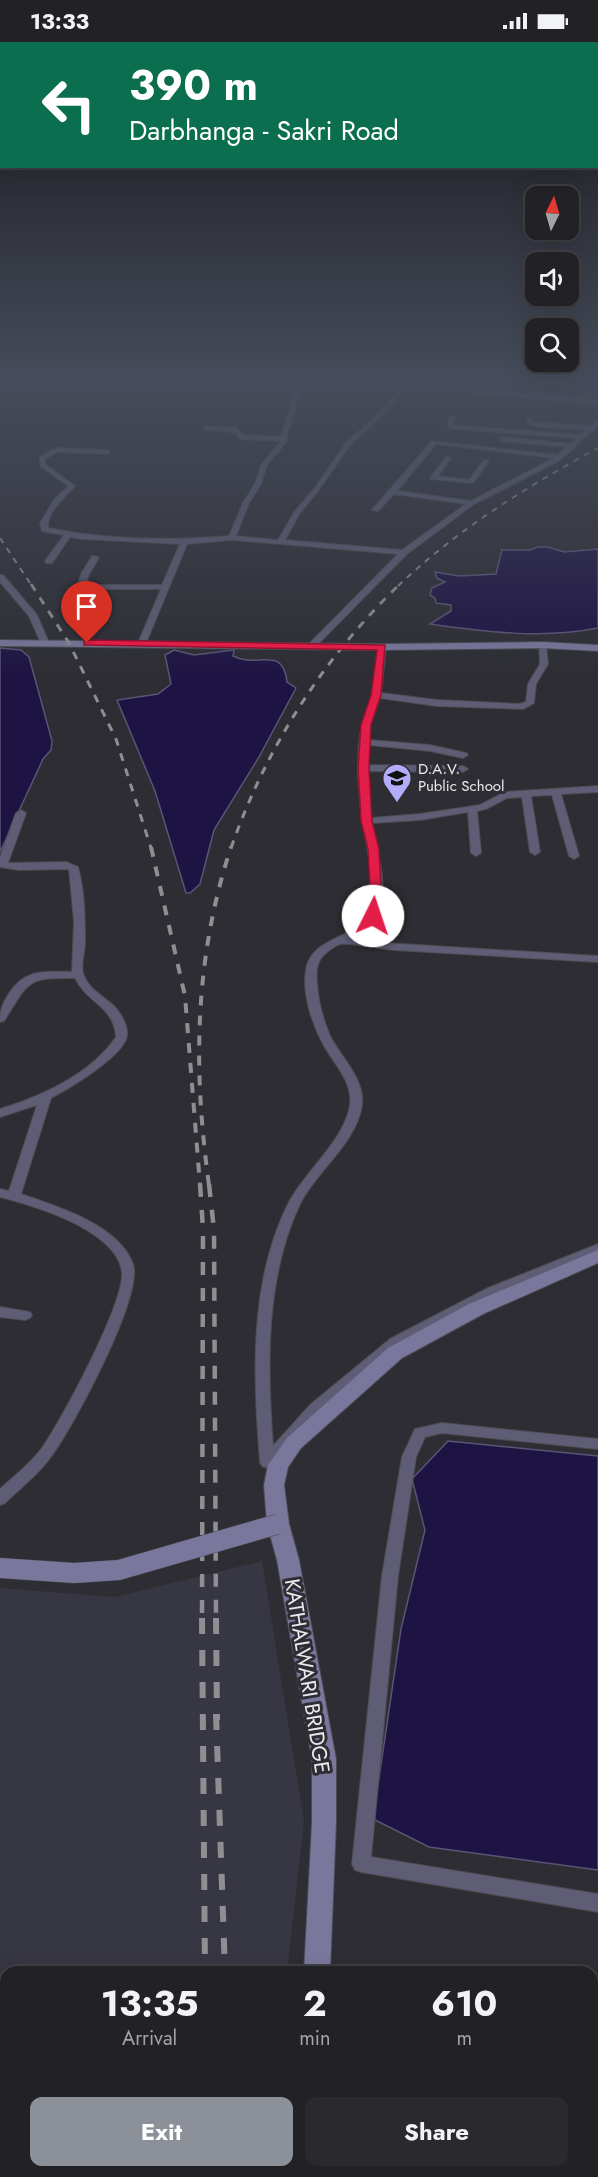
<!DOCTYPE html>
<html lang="en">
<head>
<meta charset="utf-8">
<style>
	:root { --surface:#222226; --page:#2a2a2e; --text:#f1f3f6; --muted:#a2a4a7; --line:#3f3f43; --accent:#8c9099 }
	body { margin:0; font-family:Jost,sans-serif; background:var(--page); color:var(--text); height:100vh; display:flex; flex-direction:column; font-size:22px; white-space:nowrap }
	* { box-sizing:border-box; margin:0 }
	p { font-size:20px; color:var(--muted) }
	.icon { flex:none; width:33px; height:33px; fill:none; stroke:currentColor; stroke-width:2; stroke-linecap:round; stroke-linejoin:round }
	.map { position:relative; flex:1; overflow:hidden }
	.side { position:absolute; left:0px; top:1924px; width:598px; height:212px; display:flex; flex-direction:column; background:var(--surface); border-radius:18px 18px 0 0; box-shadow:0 6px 24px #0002,0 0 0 2px var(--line) }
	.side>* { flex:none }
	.banner { position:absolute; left:0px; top:0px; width:598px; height:126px; box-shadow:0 6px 24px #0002,0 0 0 2px var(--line); background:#0b6e4f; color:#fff; overflow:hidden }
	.needle { width:39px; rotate:5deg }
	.buttons { position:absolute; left:525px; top:144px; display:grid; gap:12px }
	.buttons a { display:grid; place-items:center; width:54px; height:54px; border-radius:12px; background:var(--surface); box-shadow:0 6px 24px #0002,0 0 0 2px var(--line); font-size:30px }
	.pin { position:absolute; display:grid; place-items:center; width:51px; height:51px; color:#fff; margin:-62px -26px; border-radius:50% 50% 50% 0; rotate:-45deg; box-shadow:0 0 6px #0007 }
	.pin .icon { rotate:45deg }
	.me { position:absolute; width:66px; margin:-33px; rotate:4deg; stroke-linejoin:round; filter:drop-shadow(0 0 4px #0008) }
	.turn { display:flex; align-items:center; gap:21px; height:126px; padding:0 30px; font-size:27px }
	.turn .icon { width:78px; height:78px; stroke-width:2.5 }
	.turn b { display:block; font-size:42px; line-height:51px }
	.eta { display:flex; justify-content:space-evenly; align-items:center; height:102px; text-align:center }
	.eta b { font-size:36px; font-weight:700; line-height:42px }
	.cta { display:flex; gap:12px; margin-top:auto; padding:12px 30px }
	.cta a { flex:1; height:69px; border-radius:12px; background:var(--accent); color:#fff; font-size:24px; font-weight:700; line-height:69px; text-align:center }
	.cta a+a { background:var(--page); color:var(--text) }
	.status { display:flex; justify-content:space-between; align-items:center; height:42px; padding:0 30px; background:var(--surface); direction:ltr }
	.status svg { height:16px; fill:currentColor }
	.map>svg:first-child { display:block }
	.built { fill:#373643 }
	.water { fill:#1e1443; stroke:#5b5476; stroke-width:1.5 }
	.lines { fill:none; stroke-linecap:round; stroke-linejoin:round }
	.street-casing { stroke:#4b4b51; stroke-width:2 }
	.secondary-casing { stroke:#4b4b51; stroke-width:2 }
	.street { fill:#5e5d75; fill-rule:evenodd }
	.secondary { fill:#79779c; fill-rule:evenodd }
	.rail-far4 { stroke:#8e8e93; stroke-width:2; stroke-dasharray:6 6; stroke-linecap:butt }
	.rail-far3 { stroke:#8e8e93; stroke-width:3; stroke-dasharray:8 8; stroke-linecap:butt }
	.rail-far2 { stroke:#8e8e93; stroke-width:4; stroke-dasharray:10 10; stroke-linecap:butt }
	.rail-far1 { stroke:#8e8e93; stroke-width:4.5; stroke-dasharray:13 13; stroke-linecap:butt }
	.rail { stroke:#8e8e93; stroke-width:6; stroke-dasharray:16 16; stroke-linecap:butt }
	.secondary-bridge-casing { stroke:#4b4b51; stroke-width:21; stroke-linecap:butt }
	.secondary-bridge { stroke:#79779c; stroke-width:20 }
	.route { fill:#e11d48; stroke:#92132f; stroke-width:1.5 }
	.labels { text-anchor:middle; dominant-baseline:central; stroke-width:6; stroke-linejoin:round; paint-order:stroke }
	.far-poi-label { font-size:15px; fill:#e9e9ee; stroke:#2d2d33; text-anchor:start }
	.near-street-label { font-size:21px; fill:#e9e9ee; stroke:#2d2d33 }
</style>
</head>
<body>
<div class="status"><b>13:33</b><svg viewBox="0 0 49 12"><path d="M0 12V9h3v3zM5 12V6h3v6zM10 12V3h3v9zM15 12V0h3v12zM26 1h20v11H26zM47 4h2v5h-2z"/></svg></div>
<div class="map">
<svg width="598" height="2135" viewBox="0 0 598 2135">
	<rect width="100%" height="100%" fill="#2d2d33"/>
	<path class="built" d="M262,1519L304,1779L287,1930H6V2130H286L287,2135H0V1546L115,1555Z"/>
	<g class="water">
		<path d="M538,505H548L564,510L598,507V586C543,597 485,590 430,582L451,569V563L436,561L435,556L430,553L432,546L445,540L437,536L435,530L459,534L496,532L502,508H530Z"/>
		<path d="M0,606L21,608L29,615L52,699L51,708L43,717L0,810Z"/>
		<path d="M174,608L194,613L234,608L233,614C257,627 283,602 287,640L296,646L259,715L214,788L200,842L190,851H186L155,749L117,658L158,652L171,642L165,613Z"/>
		<path d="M448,1399L598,1414V1828L429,1805L373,1777L401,1587L425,1488L412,1437Z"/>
	</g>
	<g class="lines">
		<g class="street-casing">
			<g id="street">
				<path d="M302,339L308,340L295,359L297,363L287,392V399L267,423L261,442L249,461L236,494L278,498L295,469L314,447L346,401L377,373L399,348L404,349L381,375L350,403L318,449L300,471L285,498L402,508L466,462L394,452L378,469L372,468L432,399L558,413L566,405L502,399L499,397L502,395L570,402L576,396L452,387L447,384L450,375L455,376L453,383L580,393L586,388L532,384L528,382L527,377L532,376L533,380L590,384L598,378V383L576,403V405L557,420L474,462L407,512L315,605L308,603L398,512L232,498L187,502L146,601L142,603L138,601L161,547H84L78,542L81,532L92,514H95L99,516L89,532L86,543H162L180,502L82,497L70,495L52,521H46L45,519L64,493L42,489L40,481L54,458L68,444L40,424V415L56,406L107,408L110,410L107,412L57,410L45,417V422L75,444C65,455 47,469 48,486C107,498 169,499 229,494L243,461L255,442L261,423L281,399L240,397L235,390L206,388L203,386L206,384L237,386L242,393L281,395L291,363L289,359ZM436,402L554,416L471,459L397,449Z"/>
				<path d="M458,339L464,340L463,346L598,358V362L461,350L455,346Z"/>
				<path d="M446,415L451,416L438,434L469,438L484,418L489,419L473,441L431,437L430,436Z"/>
				<path d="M0,533H3L37,573L49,601L48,603L41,601L29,574L0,540Z"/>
				<path d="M539,601L546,603L548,622L536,642L534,661L523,667L437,664L380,656L371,680L369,698L430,703L466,711L468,713L463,716L430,709L369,703L368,723L463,724L468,727L463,730L368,729L371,776L420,772L480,763L505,750L598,744V750L561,752L579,814L574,817L569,814L552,753L531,754L540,810L535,813L530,810L522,755L507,756L486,767L477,769L481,811L476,814L471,811L468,770L420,778L372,781C377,807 390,852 377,876C372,886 361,892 351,897L385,901L598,914V920C530,916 462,912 394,908C381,907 350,900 340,902C335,904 328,909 325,912C316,920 316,930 317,941C318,959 323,977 330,994C341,1015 365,1037 362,1063C357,1100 316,1130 300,1162C265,1236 267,1325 273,1404L311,1362L390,1297L488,1246L598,1202V1211L498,1252L400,1303L321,1370L272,1424L267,1426L262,1424L260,1420C253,1336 249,1240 288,1162C304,1130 345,1098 350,1063C353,1039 333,1021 323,1002C312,981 302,952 306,928C311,892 364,898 371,864C376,840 368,812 364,788C361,770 359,752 358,734C358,717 358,697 363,680C365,670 370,660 373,650C376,635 376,620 378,605L382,603L386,605L381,651L437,658L519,662L526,660L528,642L540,622Z"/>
				<path d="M21,768L26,771L8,821L66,820L78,825C85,850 85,878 85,903C84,912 81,922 83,931C87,946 103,954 114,964C121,972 128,982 127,993C126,1013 68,1047 51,1056L21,1152C57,1164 119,1183 133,1222C144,1253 72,1388 50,1416C38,1433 20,1446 5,1461L0,1463V1447C14,1434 30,1422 42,1406C62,1378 123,1263 122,1232C122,1228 120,1222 119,1219C101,1184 35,1164 0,1155V1147L9,1149L37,1063L0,1075V1067C42,1054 91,1032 116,995C114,964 87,961 75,936C25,935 29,940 4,979L0,980C0,969 2,963 8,953C24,927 44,929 72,930L74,879L69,827L19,828L0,825V815L16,771Z"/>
				<path d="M0,1265L30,1270L32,1273L30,1276L25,1278L0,1275Z"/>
				<path d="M442,1381L598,1397V1407L442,1391L425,1395L416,1415L398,1534L371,1815L598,1852V1870L361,1830L355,1828L352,1822L382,1534L402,1415L415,1387Z"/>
				<path d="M592,2011L598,2012V2032L592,2031Z"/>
				<rect x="391" y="2130" width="20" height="5"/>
				<rect x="534" y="2130" width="20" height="5"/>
			</g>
		</g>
		<g class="secondary-casing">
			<g id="secondary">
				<path d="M0,598L382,602L542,600L598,603V609L542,606L382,608L0,604Z"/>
				<path d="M598,1208V1221L483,1272L402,1316L301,1406L288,1425L284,1443L289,1482L299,1518L336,1717V1781L330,1930H304L312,1781V1717L277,1518L267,1482L264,1443L268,1423L287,1396L388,1306L469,1262Z"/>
				<rect x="302" y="2130" width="28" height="5"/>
			</g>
		</g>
		<use href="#street" class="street"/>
		<use href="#secondary" class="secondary"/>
		<g class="rail-far4">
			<path d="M0,496L32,544"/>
			<path d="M398,544C458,487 526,445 598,406"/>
		</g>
		<g class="rail-far3">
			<path d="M31,542L69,601L116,697L151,806"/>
			<path d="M231,806C266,706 323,616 400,542"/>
		</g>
		<g class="rail-far2">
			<path d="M151,805L185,954L200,1143"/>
			<path d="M209,1143C193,1027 194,918 231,805"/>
		</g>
		<g class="rail-far1">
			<path d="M200,1142L203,1187L202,1577"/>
			<path d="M209,1142L214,1188L216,1577"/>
		</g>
		<g class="rail">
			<path d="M202,1576L205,1930"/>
			<path d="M216,1576L217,1678"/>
			<path d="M216,1672L225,1930"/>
			<path d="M207,2130V2135"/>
			<path d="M231,2130L232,2135"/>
			<path d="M187,2135L188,2130"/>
		</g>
		<g class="secondary-bridge-casing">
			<path id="secondary-bridge" d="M0,1526L74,1531L119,1528L278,1482"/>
		</g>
		<use href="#secondary-bridge" class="secondary-bridge"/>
	</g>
	<linearGradient id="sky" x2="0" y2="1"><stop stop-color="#19191c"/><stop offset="0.53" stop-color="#464c5b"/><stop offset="1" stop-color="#464c5b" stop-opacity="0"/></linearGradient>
	<rect width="598" height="638" fill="url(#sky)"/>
	<path class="route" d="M87,598L385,603L381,653L371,683L369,726L372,779L379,807L382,864L377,877L373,878L367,874L371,864L368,807L361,779L358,726L361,683L371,653L377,608L84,603V599Z"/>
	<defs>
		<g id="school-pin" transform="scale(1.5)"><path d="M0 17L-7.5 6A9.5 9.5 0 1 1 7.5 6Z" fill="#b3adf9" stroke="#2d2d33"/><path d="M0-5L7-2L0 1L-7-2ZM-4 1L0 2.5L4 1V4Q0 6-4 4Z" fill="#111"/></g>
	</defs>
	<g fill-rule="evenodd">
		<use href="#school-pin" x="397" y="736"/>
	</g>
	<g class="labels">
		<g class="far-poi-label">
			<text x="418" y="727">D.A.V.<tspan x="418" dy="17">Public School</tspan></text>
		</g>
		<g class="near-street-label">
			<text transform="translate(307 1634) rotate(81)">KATHALWARI BRIDGE</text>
		</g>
	</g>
</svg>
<div class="buttons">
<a><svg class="needle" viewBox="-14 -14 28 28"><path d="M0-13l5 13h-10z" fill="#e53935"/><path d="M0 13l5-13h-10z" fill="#a2a4a7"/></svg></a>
<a><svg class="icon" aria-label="sound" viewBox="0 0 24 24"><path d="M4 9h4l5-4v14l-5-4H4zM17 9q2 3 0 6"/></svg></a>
<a><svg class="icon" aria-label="search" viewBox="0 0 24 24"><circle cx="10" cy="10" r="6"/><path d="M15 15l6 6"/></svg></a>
</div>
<div class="pin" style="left:87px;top:601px;background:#d93025"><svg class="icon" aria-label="arrive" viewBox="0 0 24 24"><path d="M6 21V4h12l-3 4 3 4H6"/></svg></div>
<svg class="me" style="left:373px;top:874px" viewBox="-20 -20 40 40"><circle r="19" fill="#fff"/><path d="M0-13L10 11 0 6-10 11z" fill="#e11d48"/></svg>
<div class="banner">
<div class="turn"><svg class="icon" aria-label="left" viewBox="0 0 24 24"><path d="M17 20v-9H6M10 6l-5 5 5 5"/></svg><div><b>390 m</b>Darbhanga - Sakri Road</div></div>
</div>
<section class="side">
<div class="eta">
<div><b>13:35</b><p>Arrival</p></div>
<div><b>2</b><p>min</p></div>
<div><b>610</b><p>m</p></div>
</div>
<div class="cta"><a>Exit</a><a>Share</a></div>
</section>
</div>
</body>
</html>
